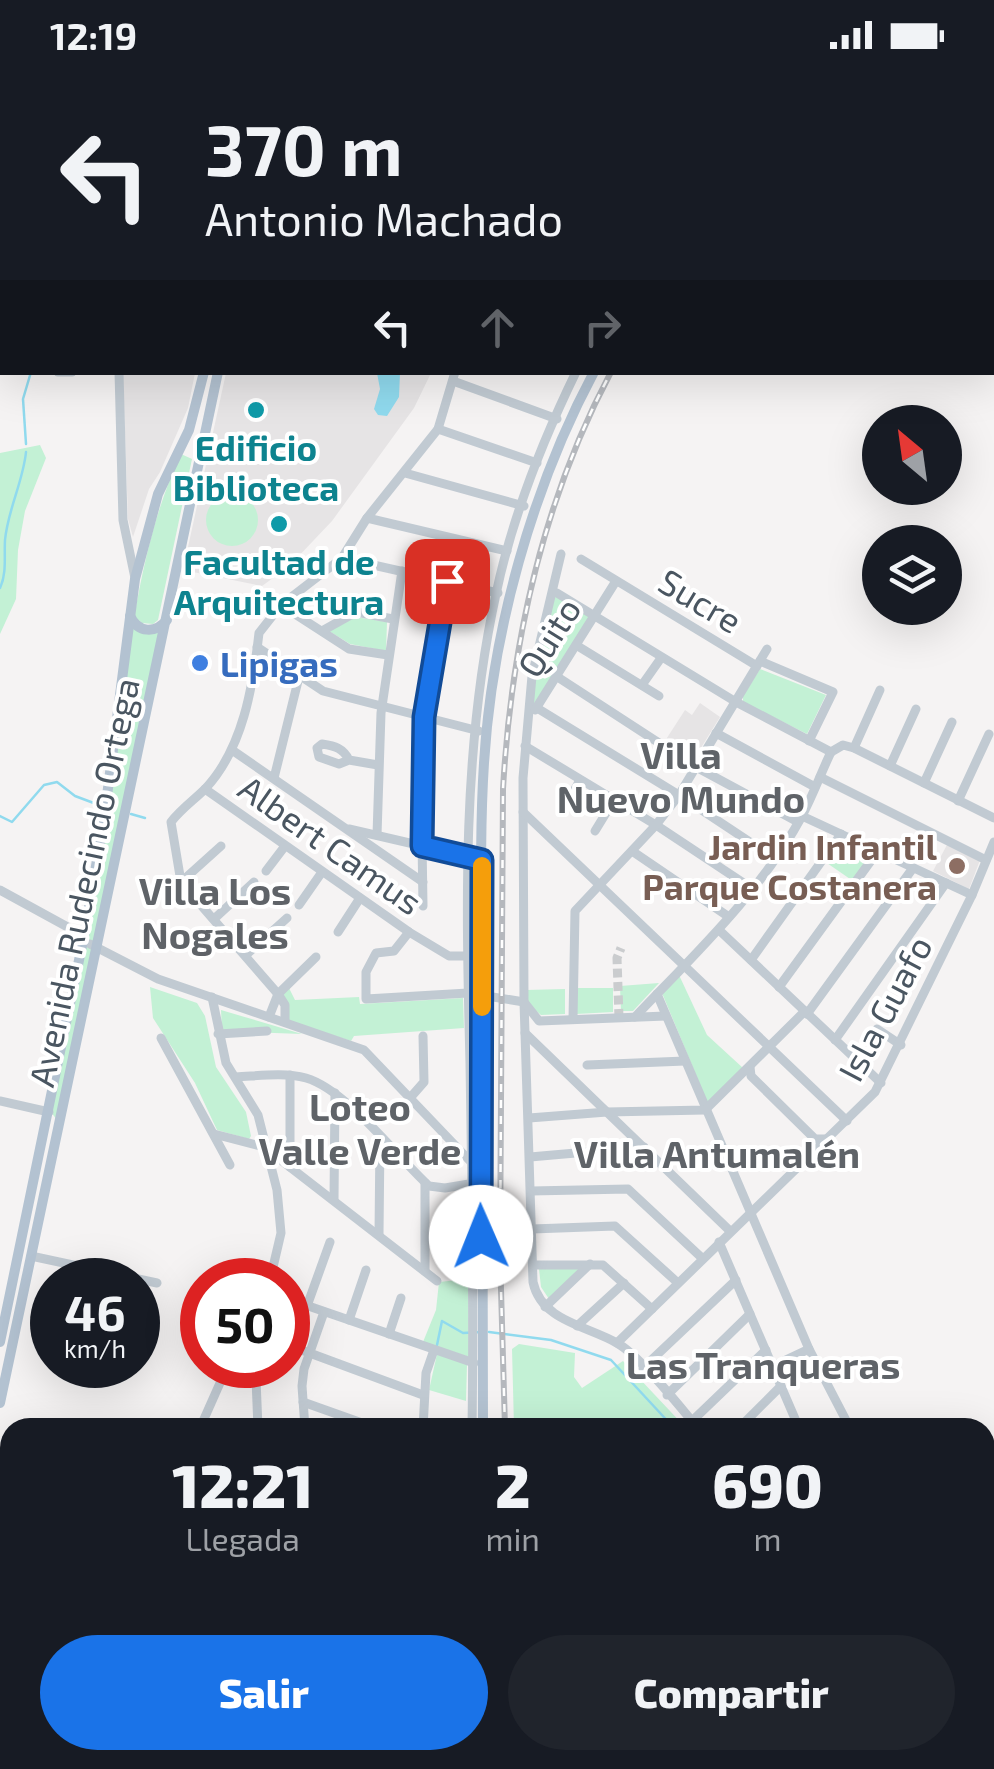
<!DOCTYPE html>
<html lang="es">
<head>
<meta charset="utf-8">
<style>
	:root { --surface:#171b24; --page:#20242c; --text:#f1f3f6; --muted:#9ea1a6; --accent:#1a73e8 }
	body { margin:0; font-family:"Exo 2",sans-serif; background:var(--page); color:var(--text); height:100vh; display:flex; flex-direction:column; font-size:38px; white-space:nowrap }
	* { box-sizing:border-box; margin:0 }
	p { font-size:32px; color:var(--muted) }
	.icon { flex:none; width:55px; height:55px; fill:none; stroke:currentColor; stroke-width:2; stroke-linecap:round; stroke-linejoin:round }
	.map { position:relative; flex:1; overflow:hidden }
	.drawer { position:absolute; left:0px; top:1348px; width:995px; height:352px; display:flex; flex-direction:column; background:var(--surface); border-radius:30px 30px 0 0; box-shadow:0 10px 40px #0002 }
	.drawer>* { flex:none }
	.top-card { position:absolute; left:0px; top:0px; width:995px; height:305px; box-shadow:0 10px 40px #0002; background:#171b24; color:var(--text); overflow:hidden }
	.needle { width:65px; rotate:331deg }
	.fabs { position:absolute; left:862px; top:335px; display:grid; gap:20px }
	.fabs a { display:grid; place-items:center; width:100px; height:100px; border-radius:50%; background:var(--surface); box-shadow:0 10px 40px #0002; font-size:50px }
	.speed { position:absolute; left:30px; top:1188px; display:flex; gap:20px; font-size:50px; font-weight:700; text-align:center }
	.speed>* { display:grid; place-content:center; width:130px; height:130px; border-radius:50%; background:var(--surface); box-shadow:0 10px 40px #0002; line-height:1 }
	.speed small { font-size:25px; font-weight:400 }
	.speed .limit { border:15px solid #d22; background:#fff; color:#111 }
	.pin { position:absolute; display:grid; place-items:center; width:85px; height:85px; color:#fff; margin:-42px; border-radius:20px; box-shadow:0 5px 15px #0006 }
	.me { position:absolute; width:110px; margin:-55px; rotate:359deg; stroke-linejoin:round; filter:drop-shadow(0 0 8px #0008) }
	.turn { display:flex; align-items:center; gap:35px; height:210px; padding:0 40px; font-size:45px }
	.turn .icon { width:130px; height:130px; stroke-width:2.5 }
	.turn b { display:block; font-size:70px; line-height:85px }
	.lanes { display:flex; align-items:center; height:95px; padding:0 40px; background:#0003; justify-content:center; gap:50px; direction:ltr }
	.lanes .off { opacity:.35 }
	.eta { display:flex; justify-content:space-evenly; align-items:center; height:170px; text-align:center }
	.eta b { font-size:60px; font-weight:800; line-height:70px }
	.primary-button { display:flex; gap:20px; margin-top:auto; padding:20px 40px }
	.primary-button a { flex:1; height:115px; border-radius:60px; background:var(--accent); color:#fff; font-size:40px; font-weight:800; line-height:115px; text-align:center }
	.primary-button a+a { background:var(--page); color:var(--text) }
	.status { display:flex; justify-content:space-between; align-items:center; height:70px; padding:0 50px; background:var(--surface); direction:ltr }
	.status svg { height:28px; fill:currentColor }
	.map>svg:first-child { display:block }
	.education { fill:#e6e4e5 }
	.green { fill:#c3f1d5 }
	.water { fill:#90daee }
	.lines { fill:none; stroke-linecap:round; stroke-linejoin:round }
	.stream { stroke:#90daee; stroke-width:2.5 }
	.minor-tunnel { stroke:#caccce; stroke-width:9; stroke-dasharray:9 4.5; stroke-linecap:butt }
	.minor { stroke:#c1cad2; stroke-width:9 }
	.major { stroke:#b3c2d1; stroke-width:10 }
	.rail-casing { stroke:#b5b8bd; stroke-width:6 }
	.rail { stroke:#fff; stroke-width:2.5; stroke-dasharray:8; stroke-linecap:butt }
	.route-casing { stroke:#114b97; stroke-width:25 }
	.route { stroke:#1a73e8; stroke-width:18 }
	.slow { stroke:#f59e0b; stroke-width:18 }
	.culture-dot { fill:#0f9aa8; stroke:#fff; stroke-width:4 }
	.shop-dot { fill:#3f7fe0; stroke:#fff; stroke-width:4 }
	.education-dot { fill:#8d6e63; stroke:#fff; stroke-width:4 }
	.labels { text-anchor:middle; dominant-baseline:central; stroke-width:8; stroke-linejoin:round; paint-order:stroke }
	.culture-label { font-size:35px; font-weight:bold; fill:#0d838f; stroke:#fff }
	.street-label { font-size:35px; fill:#4a5661; stroke:#fff }
	.shop-label { font-size:35px; font-weight:bold; fill:#366cbe; stroke:#fff; text-anchor:start }
	.education-label { font-size:35px; font-weight:bold; fill:#785e54; stroke:#fff; text-anchor:end }
	.neighbourhood-label { font-size:38px; font-weight:bold; fill:#5f6368; stroke:#fff }
</style>
</head>
<body>
<div class="status"><b>12:19</b><svg viewBox="0 0 49 12"><path d="M0 12V9h3v3zM5 12V6h3v6zM10 12V3h3v9zM15 12V0h3v12zM26 1h20v11H26zM47 4h2v5h-2z"/></svg></div>
<div class="map">
<svg width="994" height="1699" viewBox="0 0 994 1699">
	<rect width="100%" height="100%" fill="#f5f3f3"/>
	<g class="education">
		<path d="M123,303H195L188,338L160,402L149,419L133,467L128,449Z"/>
		<path d="M226,303H431L414,338L332,451L295,490L276,501L273,508L262,516L183,500Z"/>
		<path d="M700,633L720,647L694,689L665,671L685,640L692,645Z"/>
		<path d="M948,773L980,790L969,819L933,801Z"/>
	</g>
	<g class="green">
		<path d="M40,375L46,388L25,441L18,480L16,529L0,564V383Z"/>
		<path d="M181,384L192,389L158,550L153,554L142,553L135,547V542C145,487 157,435 181,384Z"/>
		<circle cx="232" cy="450" r="26"/>
		<path d="M553,525L590,547L532,639L531,628Z"/>
		<path d="M356,547L387,552L386,581L350,574L329,561Z"/>
		<path d="M129,556L161,561L57,1050L51,1042L73,928Z"/>
		<path d="M760,599L826,625L807,664L743,632V626Z"/>
		<path d="M841,769L872,783L853,811L824,791Z"/>
		<path d="M679,905L707,965L743,998L708,1034L662,923Z"/>
		<path d="M659,913L633,941H621L620,916Z"/>
		<path d="M288,916L295,930L359,927L360,934L463,928L464,958L354,966L351,971L288,951L281,922Z"/>
		<path d="M150,917L197,933L205,946L216,997L246,1042L251,1066L249,1069L217,1060L195,1013L153,948Z"/>
		<path d="M576,918H613V942L576,944Z"/>
		<path d="M565,919V944L541,945L526,932V920Z"/>
		<path d="M221,940L302,964L222,961Z"/>
		<path d="M582,1197L549,1229L541,1217L539,1199Z"/>
		<path d="M468,1209L469,1287L423,1272L436,1240L439,1212Z"/>
		<path d="M519,1274L575,1283L574,1307L582,1318L623,1291L685,1357H514L512,1279Z"/>
		<path d="M437,1284L467,1294L466,1331L429,1320Z"/>
	</g>
	<path class="water" d="M377,303H400L399,327L387,346L378,345L374,339L380,319Z"/>
	<g class="lines">
		<g class="stream">
			<path d="M0,141L2,146"/>
			<path d="M26,374L23,329L31,302"/>
			<path d="M0,518C7,503 4,486 5,470C8,439 23,412 26,382"/>
			<path d="M131,744L145,748"/>
			<path d="M0,746L12,752L44,715L57,712L75,726L99,735"/>
			<path d="M489,1262L551,1270L611,1290L674,1358"/>
			<path d="M437,1275L442,1251L463,1263L481,1262"/>
			<path d="M985,1664L994,1672"/>
		</g>
		<path class="minor-tunnel" d="M619,948L617,888L621,878"/>
		<g class="minor">
			<path d="M888,0L894,2"/>
			<path d="M944,0L948,2"/>
			<path d="M198,2L199,0"/>
			<path d="M737,2L738,0"/>
			<path d="M796,2L797,0"/>
			<path d="M821,2L822,0"/>
			<path d="M866,2L867,0"/>
			<path d="M992,27L994,28"/>
			<path d="M992,61H994"/>
			<path d="M992,106L994,107"/>
			<path d="M992,150L994,151"/>
			<path d="M992,195L994,196"/>
			<path d="M0,229L2,235"/>
			<path d="M992,242L994,243"/>
			<path d="M992,289L994,290"/>
			<path d="M58,302H72"/>
			<path d="M119,302L123,450L135,508"/>
			<path d="M453,311L557,349"/>
			<path d="M438,359L537,393"/>
			<path d="M405,403L524,436"/>
			<path d="M367,448L507,481"/>
			<path d="M561,484L532,606L523,708L524,932L533,1212C541,1251 588,1256 617,1273C640,1286 679,1336 698,1358"/>
			<path d="M342,488L498,523"/>
			<path d="M581,489L757,596"/>
			<path d="M557,523L736,632L831,682"/>
			<path d="M281,535L349,579L388,585"/>
			<path d="M322,561L356,542L393,549"/>
			<path d="M576,575L659,626"/>
			<path d="M257,577L323,621L479,661"/>
			<path d="M760,591L833,622L809,671"/>
			<path d="M556,606L696,697L798,752"/>
			<path d="M642,615L661,588"/>
			<path d="M537,638L679,725L774,788"/>
			<path d="M535,640L616,511"/>
			<path d="M716,663L815,717"/>
			<path d="M525,676L656,755L751,818"/>
			<path d="M854,678L880,620"/>
			<path d="M232,680L423,812"/>
			<path d="M831,682L843,675L854,678L994,748"/>
			<path d="M349,690L339,694L319,687L317,678L322,674C335,676 343,678 349,690L378,695"/>
			<path d="M890,696L916,639"/>
			<path d="M820,707L986,790"/>
			<path d="M274,708L299,607"/>
			<path d="M924,713L952,652"/>
			<path d="M205,719L409,862L449,886H470"/>
			<path d="M958,731L989,664"/>
			<path d="M567,734L580,710"/>
			<path d="M523,742L847,1051"/>
			<path d="M802,746L972,825"/>
			<path d="M349,759L470,787"/>
			<path d="M595,761L614,730"/>
			<path d="M377,765L381,643L402,501"/>
			<path d="M632,781L729,847"/>
			<path d="M266,801L285,776"/>
			<path d="M181,812L221,776"/>
			<path d="M0,820L84,866"/>
			<path d="M299,835L322,802"/>
			<path d="M423,836L421,705L424,647L447,511"/>
			<path d="M214,849L254,812"/>
			<path d="M719,860L881,1013"/>
			<path d="M338,862L360,828"/>
			<path d="M409,862L394,881L376,883L366,902V929L468,923L524,932L539,951L666,946"/>
			<path d="M90,874L158,909L364,980L471,1092"/>
			<path d="M246,885L287,848"/>
			<path d="M751,890L841,764"/>
			<path d="M779,917L878,781"/>
			<path d="M657,924L809,1279L850,1358"/>
			<path d="M212,927L226,993L258,1045L277,1120L281,1163L270,1210"/>
			<path d="M807,944L913,798"/>
			<path d="M269,947L278,924L316,887"/>
			<path d="M635,947C694,885 761,822 802,746C813,725 821,703 831,682"/>
			<path d="M573,949L575,841L656,755L679,725L767,579"/>
			<path d="M285,952V935L278,924L181,812L171,752C181,739 194,730 205,719C243,679 253,616 259,563L281,535L342,488L367,448L438,359L455,302"/>
			<path d="M877,959L901,975"/>
			<path d="M525,963L730,1161"/>
			<path d="M218,964L267,961"/>
			<path d="M161,968L230,1095"/>
			<path d="M835,970L946,813"/>
			<path d="M587,995L685,991"/>
			<path d="M750,997L751,1006L815,1069H827"/>
			<path d="M290,1005V1097"/>
			<path d="M236,1007C258,1006 284,1002 306,1008C347,1020 397,1087 429,1116L445,1118L475,1113"/>
			<path d="M410,1028L424,1012L423,966"/>
			<path d="M0,1031L49,1042"/>
			<path d="M529,1048L607,1042L705,1040L805,941"/>
			<path d="M214,1064L264,1077L437,1211"/>
			<path d="M678,1084L722,1081"/>
			<path d="M530,1087L644,1077"/>
			<path d="M425,1113V1201"/>
			<path d="M531,1121L628,1119L702,1188"/>
			<path d="M334,1130L335,1023"/>
			<path d="M532,1159L615,1156L678,1213"/>
			<path d="M379,1164L380,1067"/>
			<path d="M719,1172L799,1358"/>
			<path d="M31,1186L157,1213"/>
			<path d="M533,1195H603L652,1239"/>
			<path d="M288,1229L474,1293"/>
			<path d="M307,1236L330,1172"/>
			<path d="M545,1237L590,1194"/>
			<path d="M349,1250L366,1200"/>
			<path d="M577,1256L624,1213"/>
			<path d="M389,1264L401,1228"/>
			<path d="M617,1273L875,1022L972,825L994,772"/>
			<path d="M288,1275L423,1325"/>
			<path d="M773,1296L809,1279"/>
			<path d="M643,1298L736,1210"/>
			<path d="M256,1309L258,1358"/>
			<path d="M667,1325L750,1244"/>
			<path d="M303,1332L376,1358"/>
			<path d="M692,1351L766,1280"/>
			<path d="M200,1358L228,1295"/>
			<path d="M305,1358L302,1316L304,1299L324,1242"/>
			<path d="M423,1358L426,1303L434,1280"/>
			<path d="M472,1358C474,1236 472,1114 470,993C466,836 462,678 496,524C512,448 542,372 576,302"/>
			<path d="M739,1358L781,1316"/>
			<path d="M0,1689L4,1667"/>
			<path d="M121,1690L127,1699"/>
			<path d="M280,1690L286,1699"/>
			<path d="M341,1690L348,1699"/>
			<path d="M408,1690L414,1699"/>
			<path d="M468,1690L474,1699"/>
			<path d="M53,1699L55,1690"/>
			<path d="M97,1699L109,1690"/>
			<path d="M255,1699L268,1690"/>
			<path d="M684,1699L711,1693"/>
			<path d="M814,1699V1690"/>
		</g>
		<g class="major">
			<path d="M266,2L267,0"/>
			<path d="M280,2L281,0"/>
			<path d="M753,2L754,0"/>
			<path d="M130,546C138,563 155,564 167,550"/>
			<path d="M0,1272L84,866L104,749L135,509L158,424L189,360L204,302"/>
			<path d="M0,1333L218,302"/>
			<path d="M483,1358C483,1214 482,1070 482,927C482,849 479,770 484,693C492,562 532,418 594,302"/>
			<path d="M0,1542L10,1544"/>
			<path d="M0,1567L10,1569"/>
			<path d="M186,1690L193,1699"/>
			<path d="M213,1690L219,1699"/>
			<path d="M491,1690V1699"/>
		</g>
		<g class="rail-casing">
			<g id="rail">
				<path d="M773,2L774,0"/>
				<path d="M505,1358L500,1185L503,719C511,576 543,430 611,302"/>
				<path d="M509,1690V1699"/>
			</g>
		</g>
		<use href="#rail" class="rail"/>
	</g>
	<g class="lines">
		<g class="route-casing">
			<path id="route" d="M447,511L424,647L422,776L482,790L481,1167"/>
		</g>
		<use href="#route" class="route"/>
		<path class="slow" d="M482,937V796"/>
	</g>
	<g class="culture-dot">
		<circle cx="256" cy="340" r="10"/>
		<circle cx="279" cy="454" r="10"/>
	</g>
	<circle class="shop-dot" cx="200" cy="593" r="10"/>
	<circle class="education-dot" cx="957" cy="796" r="10"/>
	<g class="labels">
		<g class="culture-label">
			<text x="256" y="377">Edificio<tspan x="256" dy="40">Biblioteca</tspan></text>
			<text x="279" y="491">Facultad de<tspan x="279" dy="40">Arquitectura</tspan></text>
		</g>
		<g class="street-label">
			<text transform="translate(701 530) rotate(31)">Sucre</text>
			<text transform="translate(548 567) rotate(-58)">Quito</text>
			<text transform="translate(331 774) rotate(35)">Albert Camus</text>
			<text transform="translate(83 812) rotate(-78)">Avenida Rudecindo Ortega</text>
			<text transform="translate(884 938) rotate(-62)">Isla Guafo</text>
		</g>
		<g class="shop-label">
			<text x="220" y="593">Lipigas</text>
		</g>
		<g class="education-label">
			<text x="937" y="776">Jardin Infantil<tspan x="937" dy="40">Parque Costanera</tspan></text>
		</g>
		<g class="neighbourhood-label">
			<text x="681" y="684">Villa<tspan x="681" dy="44">Nuevo Mundo</tspan></text>
			<text x="215" y="820">Villa Los<tspan x="215" dy="44">Nogales</tspan></text>
			<text x="360" y="1036">Loteo<tspan x="360" dy="44">Valle Verde</tspan></text>
			<text x="717" y="1083">Villa Antumalén</text>
			<text x="763" y="1294">Las Tranqueras</text>
		</g>
	</g>
</svg>
<div class="fabs">
<a><svg class="needle" viewBox="-14 -14 28 28"><path d="M0-13l5 13h-10z" fill="#e53935"/><path d="M0 13l5-13h-10z" fill="#9ea1a6"/></svg></a>
<a><svg class="icon" aria-label="layers" viewBox="0 0 24 24"><path d="M12 4l9 5-9 5-9-5zM3 14l9 5 9-5"/></svg></a>
</div>
<div class="speed"><div>46<small>km/h</small></div><div class="limit">50</div></div>
<div class="pin" style="left:447px;top:511px;background:#d93025"><svg class="icon" aria-label="arrive" viewBox="0 0 24 24"><path d="M6 21V4h12l-3 4 3 4H6"/></svg></div>
<svg class="me" style="left:481px;top:1167px" viewBox="-20 -20 40 40"><circle r="19" fill="#fff"/><path d="M0-13L10 11 0 6-10 11z" fill="#1a73e8"/></svg>
<div class="top-card">
<div class="turn"><svg class="icon" aria-label="left" viewBox="0 0 24 24"><path d="M17 20v-9H6M10 6l-5 5 5 5"/></svg><div><b>370 m</b>Antonio Machado</div></div>
<div class="lanes"><svg class="icon" aria-label="left" viewBox="0 0 24 24"><path d="M17 20v-9H6M10 6l-5 5 5 5"/></svg><svg class="icon off" aria-label="ahead" viewBox="0 0 24 24"><path d="M12 20V5M6 11l6-6 6 6"/></svg><svg class="icon off" aria-label="right" viewBox="0 0 24 24"><path d="M7 20v-9h11M14 6l5 5-5 5"/></svg></div>
</div>
<section class="drawer">
<div class="eta">
<div><b>12:21</b><p>Llegada</p></div>
<div><b>2</b><p>min</p></div>
<div><b>690</b><p>m</p></div>
</div>
<div class="primary-button"><a>Salir</a><a>Compartir</a></div>
</section>
</div>
</body>
</html>
